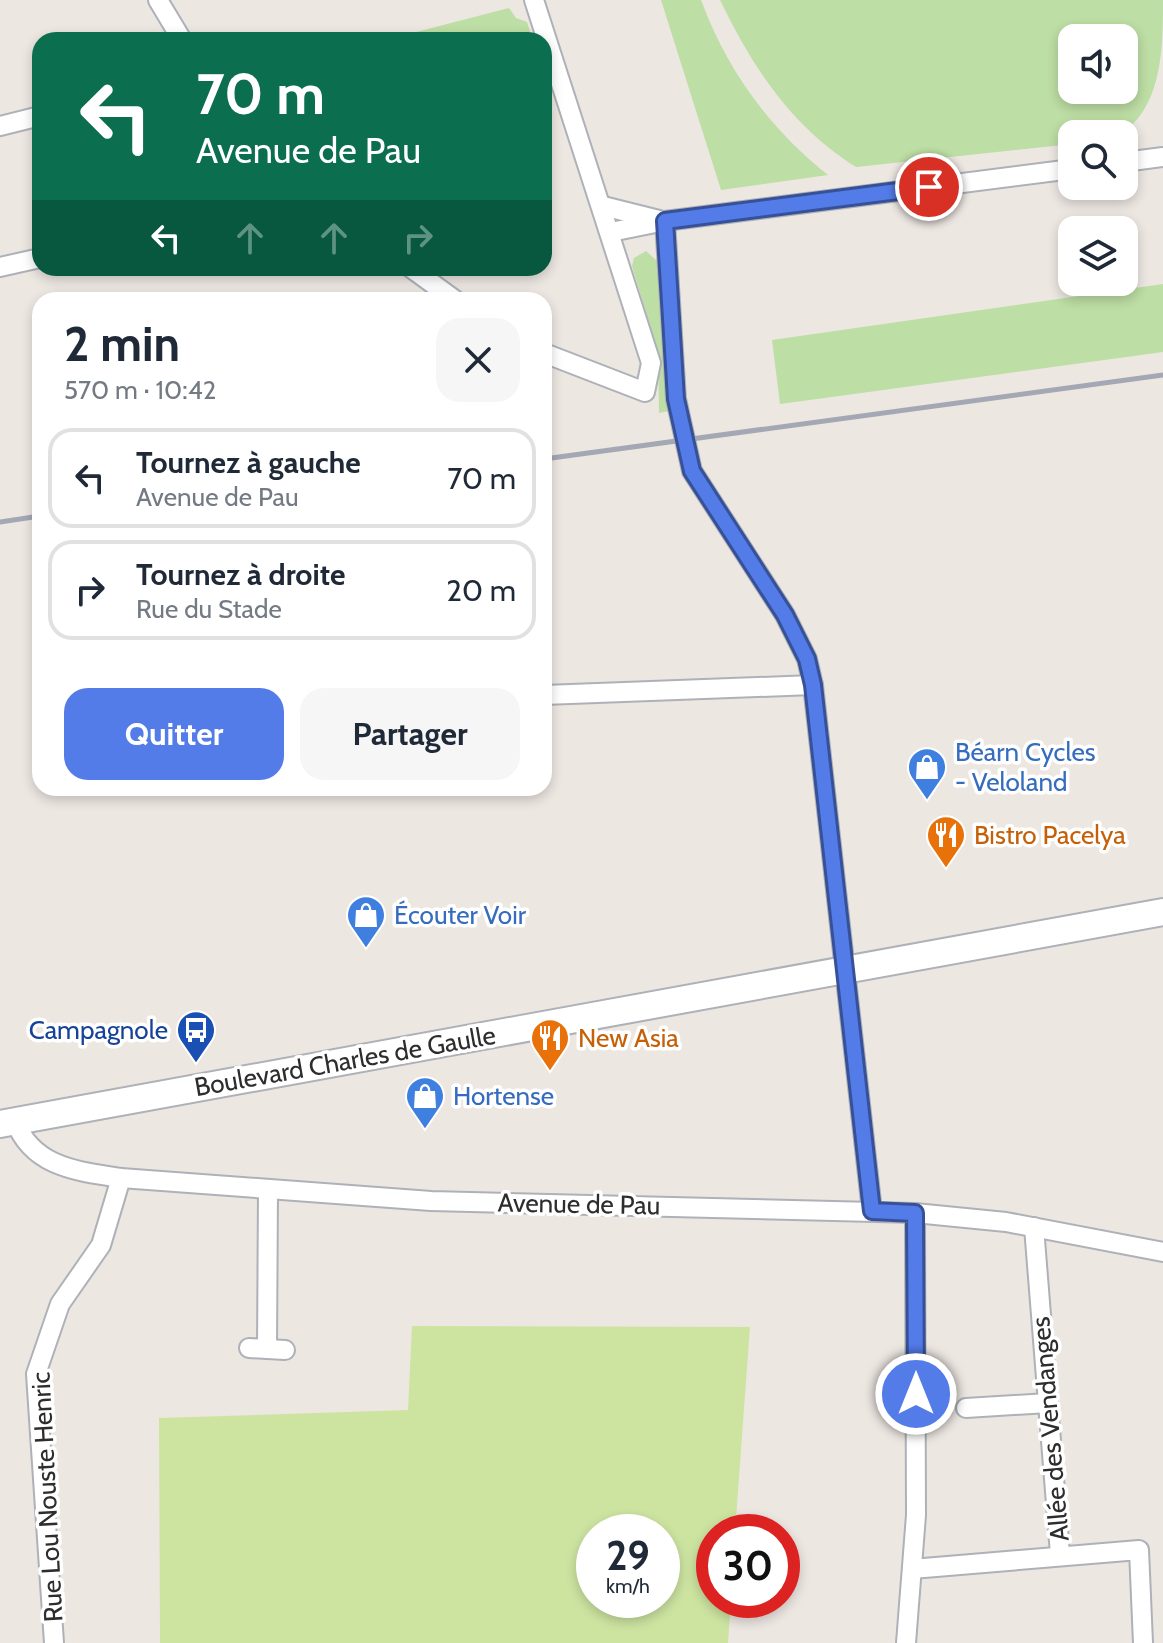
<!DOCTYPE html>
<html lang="fr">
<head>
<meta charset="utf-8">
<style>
	:root { --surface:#fff; --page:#f6f6f7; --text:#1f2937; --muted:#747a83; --line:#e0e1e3; --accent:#537ce9 }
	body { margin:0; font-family:Cabin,sans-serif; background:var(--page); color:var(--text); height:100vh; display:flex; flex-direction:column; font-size:30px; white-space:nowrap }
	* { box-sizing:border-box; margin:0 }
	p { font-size:26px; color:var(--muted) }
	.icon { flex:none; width:44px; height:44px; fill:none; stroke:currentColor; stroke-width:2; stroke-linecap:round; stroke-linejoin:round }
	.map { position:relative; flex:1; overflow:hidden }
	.sheet { position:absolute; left:32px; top:292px; width:520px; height:504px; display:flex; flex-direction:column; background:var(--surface); border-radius:24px; box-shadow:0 4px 12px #0003 }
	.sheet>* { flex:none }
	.banner { position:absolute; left:32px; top:32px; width:520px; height:244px; border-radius:24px; box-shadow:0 4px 12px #0003; background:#0b6e4f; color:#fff; overflow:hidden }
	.buttons { position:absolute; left:1058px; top:24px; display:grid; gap:16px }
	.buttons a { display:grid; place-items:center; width:80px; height:80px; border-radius:16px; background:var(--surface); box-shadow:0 4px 12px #0003; font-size:40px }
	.speed { position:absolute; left:576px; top:1514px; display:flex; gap:16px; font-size:40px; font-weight:700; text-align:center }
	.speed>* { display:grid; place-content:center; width:104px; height:104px; border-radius:50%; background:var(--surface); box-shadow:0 4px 12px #0003; line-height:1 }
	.speed small { font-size:20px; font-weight:400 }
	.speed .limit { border:12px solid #d22; background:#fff; color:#111 }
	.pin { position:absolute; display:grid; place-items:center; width:68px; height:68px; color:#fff; margin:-34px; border:4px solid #fff; border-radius:50%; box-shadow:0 2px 8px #0007 }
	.me { position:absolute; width:88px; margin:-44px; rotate:0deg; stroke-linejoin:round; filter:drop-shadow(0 0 6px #0008) }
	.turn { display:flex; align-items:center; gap:28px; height:168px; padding:0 32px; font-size:36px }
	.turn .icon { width:104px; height:104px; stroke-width:2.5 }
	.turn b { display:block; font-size:56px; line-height:68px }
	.lanes { display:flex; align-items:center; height:76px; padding:0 32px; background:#0003; justify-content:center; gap:40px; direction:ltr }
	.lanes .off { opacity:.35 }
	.round { display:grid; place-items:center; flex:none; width:84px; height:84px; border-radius:24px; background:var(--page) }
	.overview { display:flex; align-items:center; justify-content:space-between; height:136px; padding:0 32px }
	h1 { font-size:48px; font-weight:800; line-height:60px }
	.cta { display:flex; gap:16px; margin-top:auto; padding:16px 32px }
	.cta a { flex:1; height:92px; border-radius:24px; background:var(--accent); color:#fff; font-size:32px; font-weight:800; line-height:92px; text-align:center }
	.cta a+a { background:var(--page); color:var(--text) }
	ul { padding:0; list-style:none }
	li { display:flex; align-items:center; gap:24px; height:100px; margin:0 16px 12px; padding:0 16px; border:4px solid var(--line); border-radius:24px }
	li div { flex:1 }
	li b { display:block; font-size:30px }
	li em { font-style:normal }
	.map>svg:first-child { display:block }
	.green { fill:#bddea4; fill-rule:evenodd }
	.pitch { fill:#cde4a1; fill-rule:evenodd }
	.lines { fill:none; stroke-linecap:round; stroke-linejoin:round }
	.street-casing { stroke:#aeb1b8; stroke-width:22 }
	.secondary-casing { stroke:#aeb1b8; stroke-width:30 }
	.street { stroke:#fff; stroke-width:18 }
	.secondary { stroke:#fff; stroke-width:26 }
	.rail { stroke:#a4a8b5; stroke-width:5 }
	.route-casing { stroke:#365197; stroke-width:20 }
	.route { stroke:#537ce9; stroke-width:14 }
	.labels { text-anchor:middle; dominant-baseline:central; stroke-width:7; stroke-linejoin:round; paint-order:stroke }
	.shop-label { font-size:26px; fill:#366cbe; stroke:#fff; text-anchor:start }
	.food-label { font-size:26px; fill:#c56008; stroke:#fff; text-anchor:start }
	.transit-label { font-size:26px; fill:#164399; stroke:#fff; text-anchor:end }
	.street-label { font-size:26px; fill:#2d2d2d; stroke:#fff }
</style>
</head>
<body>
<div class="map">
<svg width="1163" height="1643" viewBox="0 0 1163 1643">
	<rect width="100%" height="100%" fill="#ede7e2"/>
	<g class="green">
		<path d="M661,0H701C727,70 769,128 828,175L721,190Z"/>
		<path d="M720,0H1163C1163,46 1163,106 1121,134H1072V144L856,167C791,126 753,68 720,0ZM1124,38V90H1072V38Z"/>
		<path d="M509,8L516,18L527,22L533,40L516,34L492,40L393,38Z"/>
		<path d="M646,251L657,261L669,411L659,413L658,352L632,266L634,258Z"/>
		<path d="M1163,284V352L780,404L772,340Z"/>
	</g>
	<path class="pitch" d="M412,1326L750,1327L735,1532H714V1600H731L728,1643H160L159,1418L408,1410ZM594,1532H662V1600H594Z"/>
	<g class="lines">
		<g class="street-casing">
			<g id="street">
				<path d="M158,0L182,40"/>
				<path d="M534,0L651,363L645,392L544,353"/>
				<path d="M0,126L40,116"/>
				<path d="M1124,162L1163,157"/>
				<path d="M603,206L659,220"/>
				<path d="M665,221L676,399L692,471L785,615L807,659L813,685L872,1211"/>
				<path d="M611,232L665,221L1072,169"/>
				<path d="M0,267L40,258"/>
				<path d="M411,268L455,300"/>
				<path d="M544,695L813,685"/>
				<path d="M15,1121C33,1168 78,1171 121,1178L431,1201L915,1213L1006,1222L1163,1252"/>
				<path d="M1034,1227L1060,1554"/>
				<path d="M249,1348L285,1350"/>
				<path d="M267,1349L268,1190"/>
				<path d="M966,1408L1048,1403"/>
				<path d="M912,1569L1139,1550L1143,1643"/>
				<path d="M54,1643L36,1374L60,1304L101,1245L121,1178"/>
				<path d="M906,1643L916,1515L915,1213"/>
			</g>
		</g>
		<g class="secondary-casing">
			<path id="secondary" d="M0,1124L1163,912"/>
		</g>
		<use href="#street" class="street"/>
		<use href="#secondary" class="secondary"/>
		<g class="rail">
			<path d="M544,459L1163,375"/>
			<path d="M0,522L40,516"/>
		</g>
	</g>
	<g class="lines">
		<g class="route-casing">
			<path id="route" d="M916,1394L915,1213L872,1211L813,685L807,659L785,615L692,471L676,399L665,221L929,187"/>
		</g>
		<use href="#route" class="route"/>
	</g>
	<defs>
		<g id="shop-pin" transform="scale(2)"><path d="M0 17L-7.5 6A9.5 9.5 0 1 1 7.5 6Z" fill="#3f7fe0" stroke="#fff"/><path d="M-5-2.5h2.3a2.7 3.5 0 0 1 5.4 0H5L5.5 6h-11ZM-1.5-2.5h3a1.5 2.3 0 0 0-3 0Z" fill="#fff"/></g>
		<g id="restaurant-pin" transform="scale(2)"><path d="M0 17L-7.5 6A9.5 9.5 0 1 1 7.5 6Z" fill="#e8710a" stroke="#fff"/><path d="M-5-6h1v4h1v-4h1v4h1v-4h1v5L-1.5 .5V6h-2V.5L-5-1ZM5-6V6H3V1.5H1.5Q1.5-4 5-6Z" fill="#fff"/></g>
		<g id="bus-pin" transform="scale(2)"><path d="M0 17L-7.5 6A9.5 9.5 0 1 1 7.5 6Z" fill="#1a4fb4" stroke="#fff"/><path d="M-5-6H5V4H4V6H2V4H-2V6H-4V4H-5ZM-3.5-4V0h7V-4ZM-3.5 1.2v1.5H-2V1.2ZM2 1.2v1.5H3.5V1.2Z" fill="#fff"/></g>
	</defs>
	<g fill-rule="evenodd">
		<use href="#shop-pin" x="927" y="767"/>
		<use href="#restaurant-pin" x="946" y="835"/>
		<use href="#shop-pin" x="366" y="915"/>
		<use href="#bus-pin" x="196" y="1030"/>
		<use href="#restaurant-pin" x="550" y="1038"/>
		<use href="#shop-pin" x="425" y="1096"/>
	</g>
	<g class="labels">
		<g class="shop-label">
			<text x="955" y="752">Béarn Cycles<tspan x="955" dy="30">- Veloland</tspan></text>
			<text x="394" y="915">Écouter Voir</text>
			<text x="453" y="1096">Hortense</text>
		</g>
		<g class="food-label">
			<text x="974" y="835">Bistro Pacelya</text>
			<text x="578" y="1038">New Asia</text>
		</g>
		<g class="transit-label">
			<text x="168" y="1030">Campagnole</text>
		</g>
		<g class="street-label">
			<text transform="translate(345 1061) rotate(-10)">Boulevard Charles de Gaulle</text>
			<text transform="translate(579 1204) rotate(1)">Avenue de Pau</text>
			<text transform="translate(1050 1429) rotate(-95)">Allée des Vendanges</text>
			<text transform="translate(47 1497) rotate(-93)">Rue Lou Nouste Henric</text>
		</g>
	</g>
</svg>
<div class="buttons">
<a><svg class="icon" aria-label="sound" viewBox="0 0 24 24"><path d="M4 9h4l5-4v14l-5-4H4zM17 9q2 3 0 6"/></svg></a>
<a><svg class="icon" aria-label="search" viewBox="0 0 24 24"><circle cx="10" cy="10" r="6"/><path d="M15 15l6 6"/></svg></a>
<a><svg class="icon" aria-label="layers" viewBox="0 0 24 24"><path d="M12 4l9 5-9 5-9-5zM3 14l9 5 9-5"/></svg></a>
</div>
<div class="speed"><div>29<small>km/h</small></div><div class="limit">30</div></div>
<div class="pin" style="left:929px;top:187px;background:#d93025"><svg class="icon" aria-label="arrive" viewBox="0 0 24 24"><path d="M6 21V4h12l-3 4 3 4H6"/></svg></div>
<svg class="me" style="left:916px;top:1394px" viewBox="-20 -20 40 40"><circle r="17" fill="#537ce9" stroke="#fff" stroke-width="3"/><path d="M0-11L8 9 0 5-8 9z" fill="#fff"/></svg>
<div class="banner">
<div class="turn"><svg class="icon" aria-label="left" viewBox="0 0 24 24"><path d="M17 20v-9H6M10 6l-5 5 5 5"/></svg><div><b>70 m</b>Avenue de Pau</div></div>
<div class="lanes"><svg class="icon" aria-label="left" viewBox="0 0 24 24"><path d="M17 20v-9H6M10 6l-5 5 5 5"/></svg><svg class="icon off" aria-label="ahead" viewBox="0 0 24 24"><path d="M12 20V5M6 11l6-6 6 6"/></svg><svg class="icon off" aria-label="ahead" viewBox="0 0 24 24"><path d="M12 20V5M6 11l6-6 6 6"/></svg><svg class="icon off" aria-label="right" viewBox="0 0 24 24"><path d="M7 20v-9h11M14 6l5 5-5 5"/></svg></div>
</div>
<section class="sheet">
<div class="overview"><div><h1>2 min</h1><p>570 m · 10:42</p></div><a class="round"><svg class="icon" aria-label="close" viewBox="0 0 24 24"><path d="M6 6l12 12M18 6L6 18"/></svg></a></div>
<ul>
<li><svg class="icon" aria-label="left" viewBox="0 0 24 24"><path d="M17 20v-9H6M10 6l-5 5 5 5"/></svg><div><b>Tournez à gauche</b><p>Avenue de Pau</p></div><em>70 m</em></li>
<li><svg class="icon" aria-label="right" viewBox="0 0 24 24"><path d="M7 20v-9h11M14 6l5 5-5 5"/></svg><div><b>Tournez à droite</b><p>Rue du Stade</p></div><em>20 m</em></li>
</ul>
<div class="cta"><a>Quitter</a><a>Partager</a></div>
</section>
</div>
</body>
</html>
